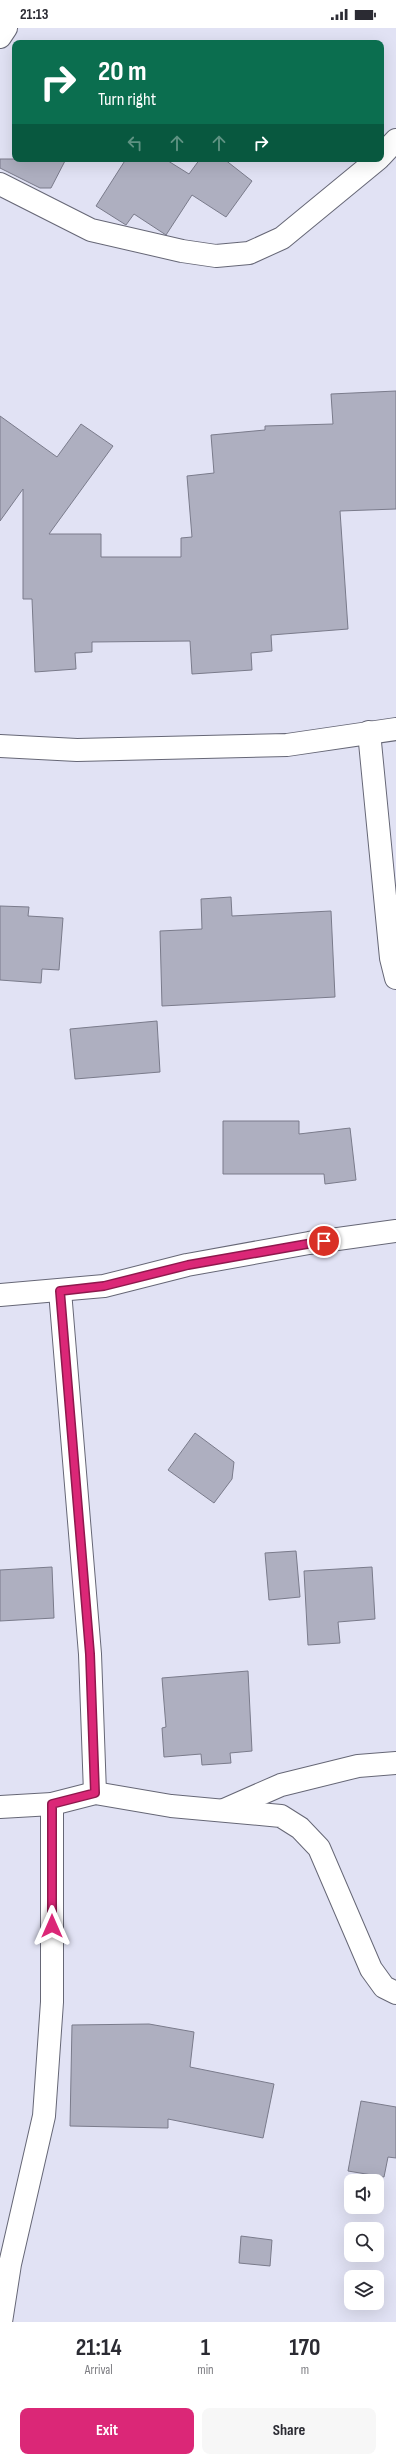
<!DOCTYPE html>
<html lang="en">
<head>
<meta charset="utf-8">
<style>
	:root { --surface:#fff; --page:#f7f7f7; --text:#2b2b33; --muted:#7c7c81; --accent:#db2777 }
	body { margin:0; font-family:"Sofia Sans Condensed",sans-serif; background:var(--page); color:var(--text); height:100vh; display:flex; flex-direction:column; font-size:15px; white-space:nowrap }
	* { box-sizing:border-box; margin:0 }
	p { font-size:13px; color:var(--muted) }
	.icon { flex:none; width:22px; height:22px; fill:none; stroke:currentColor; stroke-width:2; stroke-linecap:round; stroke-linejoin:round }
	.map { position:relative; height:2294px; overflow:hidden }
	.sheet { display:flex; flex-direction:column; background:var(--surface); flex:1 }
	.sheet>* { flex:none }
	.top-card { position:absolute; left:12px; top:12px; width:372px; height:122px; border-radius:8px; box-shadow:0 4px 16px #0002; background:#0b6e4f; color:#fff; overflow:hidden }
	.buttons { position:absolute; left:344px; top:2146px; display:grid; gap:8px }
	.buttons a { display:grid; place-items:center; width:40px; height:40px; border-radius:8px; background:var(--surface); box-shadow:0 4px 16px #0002; font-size:20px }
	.pin { position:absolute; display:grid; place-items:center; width:34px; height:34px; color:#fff; margin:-17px; border:2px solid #fff; border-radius:50%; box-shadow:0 1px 4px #0007 }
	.me { position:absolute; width:44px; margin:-22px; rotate:0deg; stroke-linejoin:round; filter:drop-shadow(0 0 3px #0008) }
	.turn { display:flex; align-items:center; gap:14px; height:84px; padding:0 20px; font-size:18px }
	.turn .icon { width:52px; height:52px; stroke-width:2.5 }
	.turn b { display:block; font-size:28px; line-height:34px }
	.lanes { display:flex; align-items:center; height:38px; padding:0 20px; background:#0003; justify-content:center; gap:20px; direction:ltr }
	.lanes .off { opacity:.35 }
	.eta { display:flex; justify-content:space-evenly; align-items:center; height:68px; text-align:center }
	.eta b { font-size:24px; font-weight:700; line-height:28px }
	.primary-button { display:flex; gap:8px; margin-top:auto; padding:8px 20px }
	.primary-button a { flex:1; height:46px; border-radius:8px; background:var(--accent); color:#fff; font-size:16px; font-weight:700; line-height:46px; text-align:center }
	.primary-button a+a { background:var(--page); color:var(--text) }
	.status { display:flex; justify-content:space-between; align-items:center; height:28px; padding:0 20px; background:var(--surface); direction:ltr }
	.status svg { height:11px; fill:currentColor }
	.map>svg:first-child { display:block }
	.building { fill:#aeafc0; stroke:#7a7b8b }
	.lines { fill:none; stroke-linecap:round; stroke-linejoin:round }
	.minor-casing { stroke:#666776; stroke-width:24 }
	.minor { stroke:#fff; stroke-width:22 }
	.route-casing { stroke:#8e194d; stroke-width:10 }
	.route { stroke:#db2777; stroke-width:7 }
</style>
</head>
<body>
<div class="status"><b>21:13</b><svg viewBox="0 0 49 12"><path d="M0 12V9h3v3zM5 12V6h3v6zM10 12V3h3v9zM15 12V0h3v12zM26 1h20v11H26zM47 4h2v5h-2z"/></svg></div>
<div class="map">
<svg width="396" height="2294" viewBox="0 0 396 2294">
	<rect width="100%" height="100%" fill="#e1e2f4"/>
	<g class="building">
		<path d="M0,131H66L51,160H40L0,140Z"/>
		<path d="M126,131H165L189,146L200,131H224L252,153L226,189L192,167L166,207L134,186L126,197L96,178Z"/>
		<path d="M396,363V481L340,483L348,601L271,607L272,623L251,625L252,642L192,646L190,613L92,614V624L75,625L76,641L35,644L32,571H23V461L0,493V388L57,429L81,396L113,418L49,506H101V529H181V510L192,509L187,448L214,445L211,407L265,402V398L333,396L331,366Z"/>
		<path d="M231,869L232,888L331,883L335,969L162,978L160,903L202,901L201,871Z"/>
		<path d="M0,878L29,879L28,888L63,890L59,942L42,941L41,955L0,952Z"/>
		<path d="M157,993L160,1044L75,1051L70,1001Z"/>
		<path d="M223,1093H299V1106L350,1100L356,1152L325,1156L324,1146H223Z"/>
		<path d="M195,1405L234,1434L232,1451L214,1475L168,1442Z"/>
		<path d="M296,1523L300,1569L269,1572L265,1525Z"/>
		<path d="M52,1539L54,1590L0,1593V1542Z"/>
		<path d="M372,1539L375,1591L338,1594L340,1615L308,1617L304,1543Z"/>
		<path d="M248,1643L252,1723L230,1725L231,1735L202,1737L201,1726L164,1729L162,1700L166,1699L162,1650Z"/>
		<path d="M149,1996L194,2004L190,2039L274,2056L263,2110L168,2091V2100L70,2098L72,1997Z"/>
		<path d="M361,2073L396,2079V2130L388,2129L384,2149L348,2143Z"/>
		<path d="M241,2208L272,2212L270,2238L239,2235Z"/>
	</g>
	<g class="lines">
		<g class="minor-casing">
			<g id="minor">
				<path d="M0,9L6,0"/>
				<path d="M381,128L396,112"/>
				<path d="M0,156L91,202L182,223L216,228L249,225L282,210L378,131"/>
				<path d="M369,704L391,930L396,950"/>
				<path d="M0,718L77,722L287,717L396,701"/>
				<path d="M60,1263L90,1626L95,1765"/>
				<path d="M0,1267L104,1258L187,1237L309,1215L396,1203"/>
				<path d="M0,1779L52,1776L95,1765L171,1778L281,1788L300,1800L319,1820L371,1941L384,1959L396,1965"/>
				<path d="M224,1782L281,1757L358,1738L396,1735"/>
				<path d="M1,2294L10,2236L44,2088L52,1974V1776"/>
			</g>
		</g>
		<use href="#minor" class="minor"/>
	</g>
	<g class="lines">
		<g class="route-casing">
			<path id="route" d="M52,1898V1776L95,1765L90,1626L60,1263L104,1258L188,1237L324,1213"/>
		</g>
		<use href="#route" class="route"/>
	</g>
</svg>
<div class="buttons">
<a><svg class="icon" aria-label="sound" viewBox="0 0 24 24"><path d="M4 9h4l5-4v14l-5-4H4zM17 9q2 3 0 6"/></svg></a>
<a><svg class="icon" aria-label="search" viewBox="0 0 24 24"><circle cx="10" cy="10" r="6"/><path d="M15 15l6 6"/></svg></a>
<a><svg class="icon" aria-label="layers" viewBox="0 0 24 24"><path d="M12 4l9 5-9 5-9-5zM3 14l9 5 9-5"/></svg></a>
</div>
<div class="pin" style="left:324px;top:1213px;background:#d93025"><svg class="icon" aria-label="arrive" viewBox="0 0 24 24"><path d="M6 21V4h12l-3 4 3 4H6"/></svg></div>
<svg class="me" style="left:52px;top:1898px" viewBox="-20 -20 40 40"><path d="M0-17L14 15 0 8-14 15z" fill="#db2777" stroke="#fff" stroke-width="4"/></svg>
<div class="top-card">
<div class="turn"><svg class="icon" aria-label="right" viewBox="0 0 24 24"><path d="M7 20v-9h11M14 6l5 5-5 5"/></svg><div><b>20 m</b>Turn right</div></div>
<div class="lanes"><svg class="icon off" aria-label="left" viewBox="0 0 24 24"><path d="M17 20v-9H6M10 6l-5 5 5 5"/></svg><svg class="icon off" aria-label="ahead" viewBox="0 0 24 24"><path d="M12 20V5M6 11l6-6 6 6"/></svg><svg class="icon off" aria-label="ahead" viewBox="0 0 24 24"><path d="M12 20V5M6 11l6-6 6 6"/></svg><svg class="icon" aria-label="right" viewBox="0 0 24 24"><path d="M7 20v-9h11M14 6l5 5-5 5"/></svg></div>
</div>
</div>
<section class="sheet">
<div class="eta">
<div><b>21:14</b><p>Arrival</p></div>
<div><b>1</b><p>min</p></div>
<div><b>170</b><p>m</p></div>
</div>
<div class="primary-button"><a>Exit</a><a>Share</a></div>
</section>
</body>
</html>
